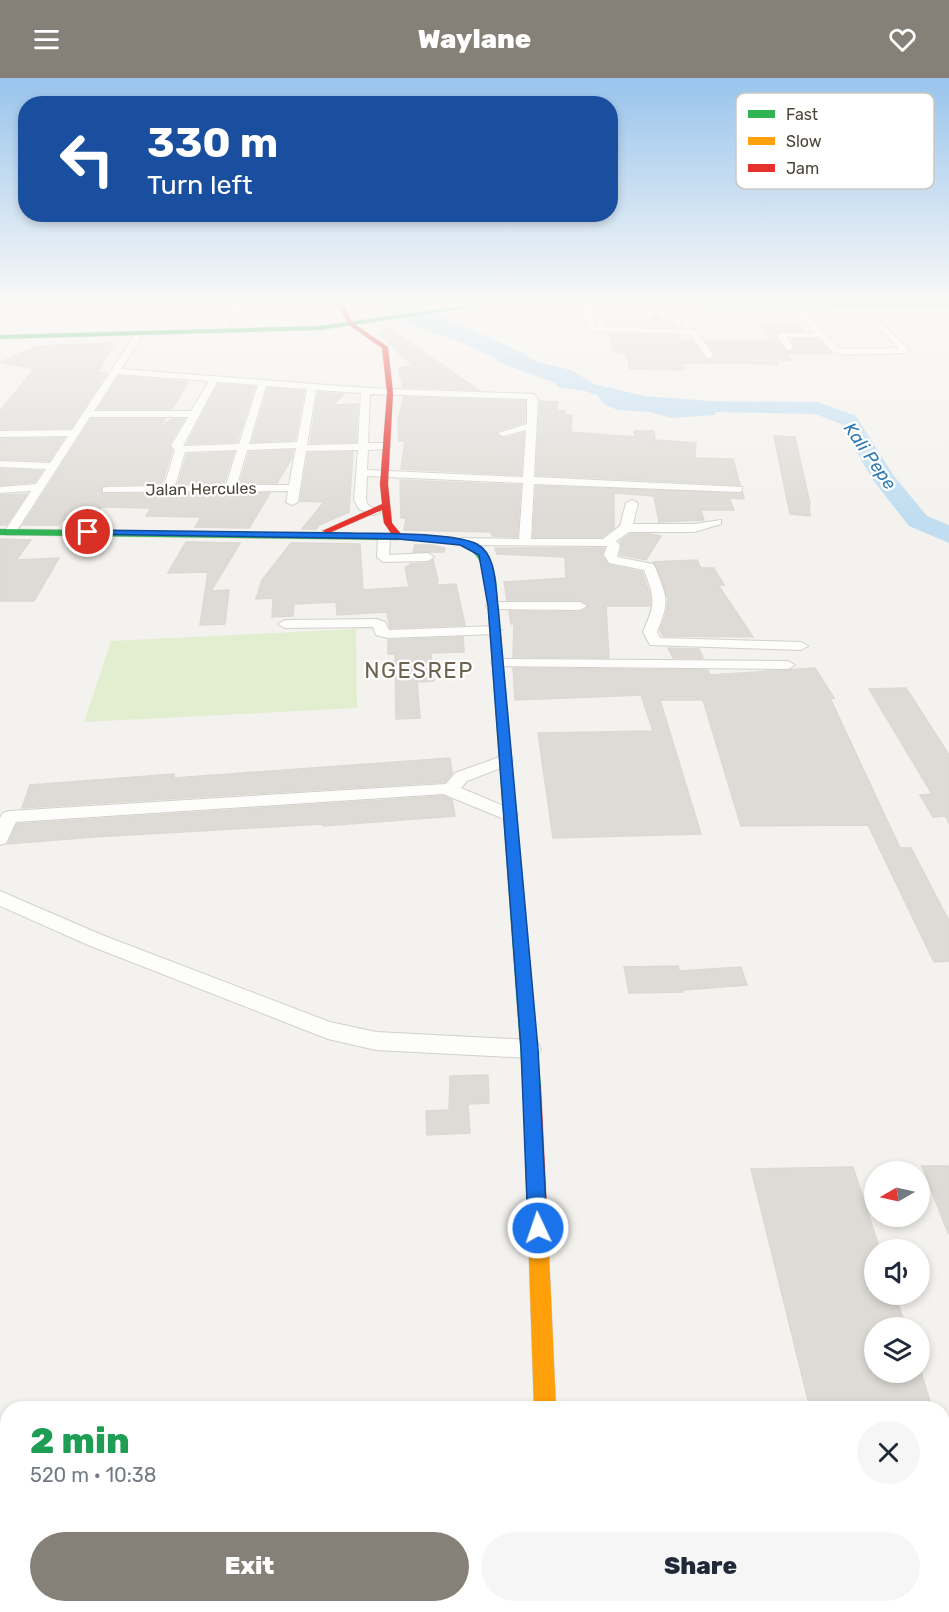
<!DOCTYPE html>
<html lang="en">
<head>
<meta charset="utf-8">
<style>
	:root { --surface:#fff; --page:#f6f6f7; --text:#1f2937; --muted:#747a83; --accent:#868178 }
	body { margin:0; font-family:Rubik,sans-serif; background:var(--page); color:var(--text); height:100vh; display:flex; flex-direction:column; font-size:22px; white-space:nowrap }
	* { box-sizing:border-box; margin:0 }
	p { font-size:20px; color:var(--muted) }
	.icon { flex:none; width:33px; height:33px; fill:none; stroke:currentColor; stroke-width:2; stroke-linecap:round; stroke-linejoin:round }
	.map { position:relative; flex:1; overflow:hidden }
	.sheet { position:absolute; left:0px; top:1323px; width:950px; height:212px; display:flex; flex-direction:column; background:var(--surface); border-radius:24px 24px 0 0; box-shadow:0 3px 9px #0003 }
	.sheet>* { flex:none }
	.guide { position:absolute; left:18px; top:18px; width:600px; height:126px; border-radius:24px; box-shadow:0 3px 9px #0003; background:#1a4fa0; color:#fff; overflow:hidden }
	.needle { width:39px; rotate:261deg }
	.fabs { position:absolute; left:864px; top:1083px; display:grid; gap:12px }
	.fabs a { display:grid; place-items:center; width:66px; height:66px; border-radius:50%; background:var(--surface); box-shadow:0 3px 9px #0003; font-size:30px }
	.pin { position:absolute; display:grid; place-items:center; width:51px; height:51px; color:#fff; margin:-26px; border:3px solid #fff; border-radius:50%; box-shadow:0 2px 6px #0007 }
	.me { position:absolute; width:66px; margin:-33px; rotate:357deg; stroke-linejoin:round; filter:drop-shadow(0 0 4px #0008) }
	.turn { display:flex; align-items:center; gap:21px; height:126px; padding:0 30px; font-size:27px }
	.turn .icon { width:78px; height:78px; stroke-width:2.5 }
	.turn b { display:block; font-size:42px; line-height:51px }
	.round { display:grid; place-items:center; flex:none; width:63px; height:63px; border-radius:32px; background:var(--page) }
	.head { display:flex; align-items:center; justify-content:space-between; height:102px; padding:0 30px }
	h1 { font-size:36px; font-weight:800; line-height:45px; color:#1e9e55 }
	.cta { display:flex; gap:12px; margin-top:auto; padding:12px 30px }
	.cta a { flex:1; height:69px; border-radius:36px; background:var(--accent); color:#fff; font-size:24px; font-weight:800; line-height:69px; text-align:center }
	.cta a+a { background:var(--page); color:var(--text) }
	header { display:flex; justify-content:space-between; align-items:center; height:78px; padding:0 30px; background:var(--accent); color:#fff; font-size:27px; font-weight:800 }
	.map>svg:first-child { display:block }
	.green { fill:#e1eecf }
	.water { fill:#c0ddf1 }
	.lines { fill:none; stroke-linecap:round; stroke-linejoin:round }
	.river { fill:#c0ddf1; fill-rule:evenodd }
	.building { fill:#dedbd6; stroke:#dcd9d4; stroke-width:1.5 }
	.street-tunnel { stroke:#d2cfca; stroke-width:8; stroke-dasharray:8 4.5; stroke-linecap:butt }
	.street-casing { stroke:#d2d0cb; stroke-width:2 }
	.fast-casing { stroke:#d3cfc5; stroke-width:1 }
	.slow-casing { stroke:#d3cfc5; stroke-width:1 }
	.jam-casing { stroke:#d3cfc5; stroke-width:1 }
	.street { fill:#fdfdfc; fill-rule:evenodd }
	.fast { fill:#30b455; fill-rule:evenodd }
	.slow { fill:#ff9f0a; fill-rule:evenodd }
	.jam { fill:#e5322d; fill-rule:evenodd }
	.route { fill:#1a73e8; stroke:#114b97; stroke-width:1.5 }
	.labels { text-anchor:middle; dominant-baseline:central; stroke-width:4.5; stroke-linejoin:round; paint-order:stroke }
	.far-street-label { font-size:16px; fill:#4b4439; stroke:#fff }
	.far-water-label { font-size:18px; font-style:italic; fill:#2e7ab2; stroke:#fff }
	.quarter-label { font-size:22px; letter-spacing:1.5px; fill:#6e6250; stroke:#fff }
	.key { fill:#fff; stroke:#c9c7c4; stroke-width:1.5 }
	.key-label { font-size:16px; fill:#4b4439 }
</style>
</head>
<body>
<header><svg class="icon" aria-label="menu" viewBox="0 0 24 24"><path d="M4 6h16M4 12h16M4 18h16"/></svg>Waylane<svg class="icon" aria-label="heart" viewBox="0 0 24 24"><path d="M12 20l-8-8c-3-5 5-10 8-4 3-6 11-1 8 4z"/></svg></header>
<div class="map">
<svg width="949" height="1534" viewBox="0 0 949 1534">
	<rect width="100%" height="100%" fill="#f4f2ee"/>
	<path class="green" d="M356,551L357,630L84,644L111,563Z"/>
	<path class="water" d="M384,225H427L426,228L440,238L519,273L537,284L571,292L594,306L644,318L750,326L715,334L716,337L671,340L650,334L618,332L605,327L597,317L585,313L558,309L555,305L501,285C495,279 488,277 480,273C448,256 409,252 380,229Z"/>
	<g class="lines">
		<path class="river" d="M674,323L818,324L856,338L894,398L927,438L949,447V465L909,448L872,401L841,346L815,336L667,333L664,329L667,325Z"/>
	</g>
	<g class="building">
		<path d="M606,242L671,243L674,249L607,247Z"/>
		<path d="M762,246H799L803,253H778L775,256L786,274L796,271L791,261H818L833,276L787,275L792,282H775L777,286L681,285L684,292L630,291L626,276L613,273L609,256L678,258L679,262H692L708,282L716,279L705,262L772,263Z"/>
		<path d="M386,249L479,312L403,309L398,290L413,288L380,257Z"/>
		<path d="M114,265L98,295H107L71,350L0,351V333L34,291L0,284L39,268Z"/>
		<path d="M119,298L188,304L172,331H98Z"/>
		<path d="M218,306L255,309L237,364L187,366Z"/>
		<path d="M268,310L304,313L295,362L252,364Z"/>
		<path d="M318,314L344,316L333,327L358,326L356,364L310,365Z"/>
		<path d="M404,319L525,323V344L497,353L496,356L504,360L524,355L521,397L401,391L405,363H399L398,341Z"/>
		<path d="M540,323L558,324L557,332L565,333L564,337H572L571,354L635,359L634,353H654L655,362L696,365L695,380L733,381L740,407L536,397Z"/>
		<path d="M91,341H165L161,349L171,341H184L169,367L172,373L162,406L106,407L101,409L103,416L270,415L249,450L195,449L201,439L146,438L151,430L102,429L88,442H62L59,447H23Z"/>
		<path d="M774,358L795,359L810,426H809L810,438L790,436Z"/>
		<path d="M64,360L49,383L0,381V361Z"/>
		<path d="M293,372L292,380L277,405H240L249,374Z"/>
		<path d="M234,374L224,405L178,406L187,376Z"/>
		<path d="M353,374L349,434L319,447L316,451H302L324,424L300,423L308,375Z"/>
		<path d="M0,391L42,393L35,404L0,407Z"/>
		<path d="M400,402L521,407L517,459L492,458L491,454L404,452L406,440H401Z"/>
		<path d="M536,408L743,415L744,421L729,420L734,432H701L704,442L659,444L654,418L614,415V450L602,459H533Z"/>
		<path d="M27,416L6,447H0V417Z"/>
		<path d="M630,456H650L661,458L646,482L620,477L622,468L620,463Z"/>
		<path d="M0,461L31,462L16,482L59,480L34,523H0Z"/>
		<path d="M186,464L240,465L211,513L229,512L225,546L200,547L208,494L168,495Z"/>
		<path d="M291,465L360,466L363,512L409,509L405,489L409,488L410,486L428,485L433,482L438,502L437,507L456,506L465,547L390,550L387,534L337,537L336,524L294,526L293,538L272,539L273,520L256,521L262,502Z"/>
		<path d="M415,467H431L445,470L444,474H413Z"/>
		<path d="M495,470H604L602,478L609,487L642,494L650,517V528H606L609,580L513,579L514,546H511L509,533L580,534L589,527L580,522H507L504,504L566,500L565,479L497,476Z"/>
		<path d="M697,482L701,490H714L724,507H718L753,559L663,558L660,552L666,535L668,521L661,499L653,484Z"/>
		<path d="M463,559L464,574L431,575L434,603L417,604L420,640L396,641L395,576H388V562Z"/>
		<path d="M668,570L699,571L703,580H673Z"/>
		<path d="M513,590L708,592L710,597L815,590L834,620H830L900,770H911L949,843V883L934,884L868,747L741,748L703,622H660L701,756L553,760L538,655L653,653L641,617L515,622Z"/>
		<path d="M906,610L949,677V745L945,738L933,739L920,717L932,716L869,611Z"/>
		<path d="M450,680L452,695L445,704L22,730L30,707L174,696V700Z"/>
		<path d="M443,718L452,722L455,738L323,748V746L94,759L8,766L17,746Z"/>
		<path d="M678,888L679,893L741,889L747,907L683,912V914L629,915L624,889Z"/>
		<path d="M488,997L489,1025L468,1026L470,1055L427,1057L426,1033L449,1032L450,998Z"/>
		<path d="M922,1088H949V1155H948Z"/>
		<path d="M853,1089L880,1172H874V1216H895L906,1250H874V1294H921L932,1330H810L751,1091Z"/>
	</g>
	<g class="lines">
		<path class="street-tunnel" d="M652,242H665"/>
		<g class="street-casing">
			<g id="street">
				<path d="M235,225H242L225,255H219L218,253Z"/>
				<path d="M580,225H588L596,249L695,252L714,278L707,280L690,256L590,253Z"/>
				<path d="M666,225H672L682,249H676Z"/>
				<path d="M790,225H796L838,269L845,271L899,270L854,228L861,226L910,272L906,275L844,277L832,273L819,259H787L794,270L787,272L777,257L778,255H815L790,229Z"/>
				<path d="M140,253L144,255L121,291L366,310L533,316L538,321L534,399L742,409V413L738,414L534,406L531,461H603L620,448L626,425L632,422L638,425L633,446H694L721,442V446L694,454H629L616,463L620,467L617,479L653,486L655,489C667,520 670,522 657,554L660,560L801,564L808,568L801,572L650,567L643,554C656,524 655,522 644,492L609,485L604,477L607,468L457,467L455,464L461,460L519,461L523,405L367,398L366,422L368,427L380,434L374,437L359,431L354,422L358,372L306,373L298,424L292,427L286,424L288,413L103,414V410L107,409L164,408L175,372L171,368L188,339H90L14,457H6L4,454L31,413L0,415V409L36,406L46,391L0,389V383L50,385L68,358L0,359V353L72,352L136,255ZM118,296L209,303L191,333H94ZM217,304L258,307L239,366L183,368ZM266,308L307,311L297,364L249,366ZM316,312L361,315L358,366L307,367ZM370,316L527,321V346L498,355L503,358L526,352L523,399L367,392L368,372L386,371L391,368L386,365H368ZM296,370L289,407H237L247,372ZM237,372L226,407L175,408L185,374Z"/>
				<path d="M384,456L390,460L389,477L428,475L434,479L428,483L383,484L377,479L378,460Z"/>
				<path d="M493,524H580L587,528L580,532L488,531L486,528L488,525Z"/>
				<path d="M377,541L385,544L389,552L495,548L502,552L495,556L388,560L376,557L373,549L285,550L278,546L285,542Z"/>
				<path d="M498,581L788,583L795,587L788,591L493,588L491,585Z"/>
				<path d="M505,677L511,678L513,682L511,686L467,703L461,710L515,733L518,737L515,741L509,743L443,716L16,744L6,765L0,767V740L3,735L9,733L446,706L455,695Z"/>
				<path d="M0,813L102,857L330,944L376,954L530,962L538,965L541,971L538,977L530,980L376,972L328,961L88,867L0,828Z"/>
			</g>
		</g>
		<g class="fast-casing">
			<g id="fast">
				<path d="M483,225H501L319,252L0,261V257L319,248Z"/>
				<path d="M654,225L949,226V230L656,227Z"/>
				<path d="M0,451L398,456L403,459L398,462L0,457Z"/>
				<path d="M453,459C478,465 491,476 496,502L541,1009L538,1014L532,1016L526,1014L523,1009L486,502C482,479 472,469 450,464L448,462Z"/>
				<rect x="542" y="1527" width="24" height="7"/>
			</g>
		</g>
		<g class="slow-casing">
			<path id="slow" d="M538,1145L545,1148L548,1154L556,1330H534L528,1154L531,1148Z"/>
		</g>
		<g class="jam-casing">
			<g id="jam">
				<path d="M337,225H343L353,245L388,269L393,315L388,406L392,445L401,456L453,459L458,462L456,464L395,461L384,445L382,432L329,455L322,453L382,426L380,406L387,315L382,270L349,247Z"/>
				<path d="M532,1002L538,1004L541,1009L548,1154L545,1160L538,1163L531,1160L528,1154L523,1009L526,1004Z"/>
			</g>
		</g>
		<use href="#street" class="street"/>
		<use href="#fast" class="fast"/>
		<use href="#slow" class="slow"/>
		<use href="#jam" class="jam"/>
	</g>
	<linearGradient id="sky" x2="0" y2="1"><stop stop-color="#98c4ec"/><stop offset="0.51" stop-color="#faf9f7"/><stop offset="1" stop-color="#faf9f7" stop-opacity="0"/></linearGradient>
	<rect width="949" height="440" fill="url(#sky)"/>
	<path class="route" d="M88,452C175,453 262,454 349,455C377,456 454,454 477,466C497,477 495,508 498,528L538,971L547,1150L544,1157L538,1160L531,1157L528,1150L521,971L488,528L479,477L460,467L398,461L84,456V453Z"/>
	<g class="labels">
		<g class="far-street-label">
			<text transform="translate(201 411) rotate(-1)">Jalan Hercules</text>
		</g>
		<g class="far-water-label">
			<text transform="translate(870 378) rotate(55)">Kali Pepe</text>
		</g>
		<g class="quarter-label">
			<text x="419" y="592">NGESREP</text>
		</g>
	</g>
	<rect x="736" y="15" width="198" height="96" rx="9" class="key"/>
	<rect x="748" y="32" width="27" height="8" fill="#30b455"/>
	<rect x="748" y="59" width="27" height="8" fill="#ff9f0a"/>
	<rect x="748" y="86" width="27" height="8" fill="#e5322d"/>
	<g class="key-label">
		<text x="786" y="42">Fast</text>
		<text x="786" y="69">Slow</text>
		<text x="786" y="96">Jam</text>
	</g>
</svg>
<div class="fabs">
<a><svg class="needle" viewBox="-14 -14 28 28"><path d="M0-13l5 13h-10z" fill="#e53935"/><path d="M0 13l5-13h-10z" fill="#747a83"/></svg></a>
<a><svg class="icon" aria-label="sound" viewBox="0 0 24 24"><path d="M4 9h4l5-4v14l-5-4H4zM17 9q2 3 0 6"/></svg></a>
<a><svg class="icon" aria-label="layers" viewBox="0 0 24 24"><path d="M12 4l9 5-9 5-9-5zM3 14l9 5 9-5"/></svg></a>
</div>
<div class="pin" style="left:88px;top:454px;background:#d93025"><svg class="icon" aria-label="arrive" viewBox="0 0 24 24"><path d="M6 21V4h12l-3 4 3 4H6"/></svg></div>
<svg class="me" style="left:538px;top:1150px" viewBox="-20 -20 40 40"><circle r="17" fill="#1a73e8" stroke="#fff" stroke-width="3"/><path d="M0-11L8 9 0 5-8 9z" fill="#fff"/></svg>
<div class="guide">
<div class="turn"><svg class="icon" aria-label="left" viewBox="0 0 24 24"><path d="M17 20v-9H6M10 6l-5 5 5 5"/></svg><div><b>330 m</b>Turn left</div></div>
</div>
<section class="sheet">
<div class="head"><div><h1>2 min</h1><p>520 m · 10:38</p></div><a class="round"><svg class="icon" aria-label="close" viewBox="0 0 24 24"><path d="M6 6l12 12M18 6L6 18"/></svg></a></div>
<div class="cta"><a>Exit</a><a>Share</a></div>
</section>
</div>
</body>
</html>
